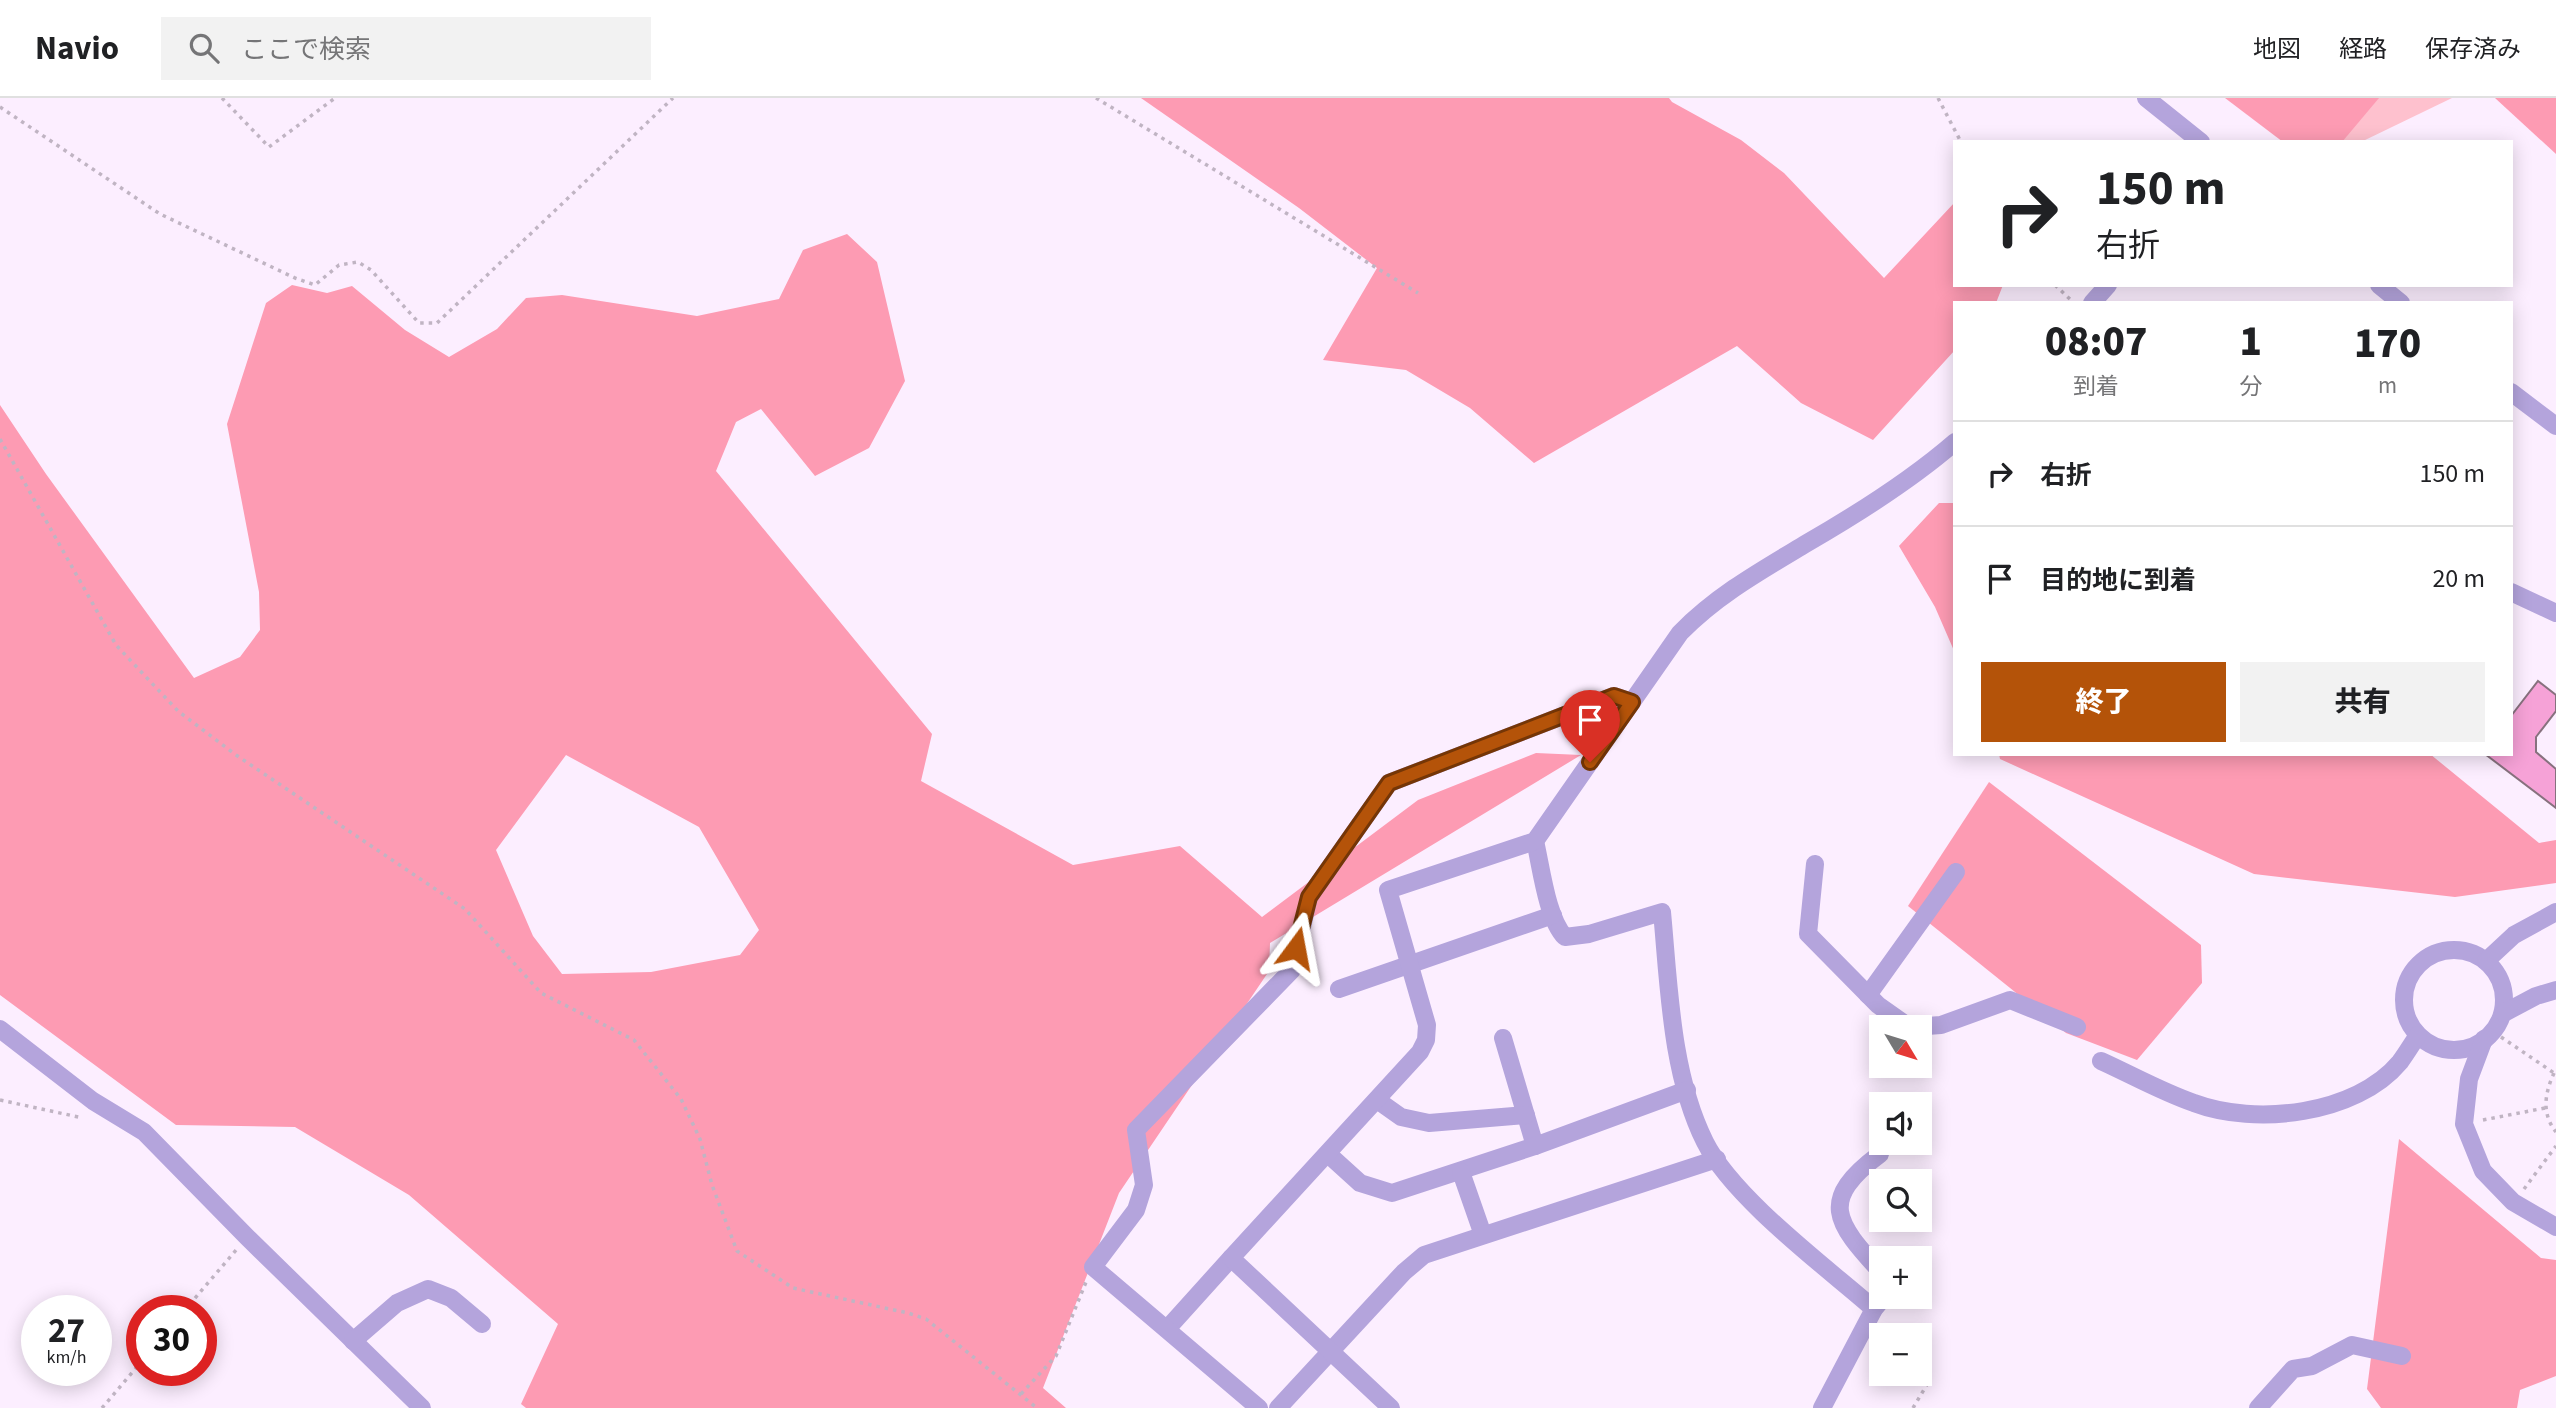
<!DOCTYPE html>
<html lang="ja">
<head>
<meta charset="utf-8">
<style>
	:root { --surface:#fff; --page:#f2f2f2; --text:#202124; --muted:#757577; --line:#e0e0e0; --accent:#b45309 }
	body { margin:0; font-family:"Source Sans 3","Noto Sans JP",sans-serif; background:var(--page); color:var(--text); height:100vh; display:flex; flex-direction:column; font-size:26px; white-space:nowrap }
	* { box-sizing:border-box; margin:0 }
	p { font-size:23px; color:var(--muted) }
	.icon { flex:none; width:38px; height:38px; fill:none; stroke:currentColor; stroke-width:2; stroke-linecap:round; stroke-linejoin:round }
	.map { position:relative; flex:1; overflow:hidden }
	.side { position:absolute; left:1953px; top:203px; width:560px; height:455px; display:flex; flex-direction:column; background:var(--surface); border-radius:0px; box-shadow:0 4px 18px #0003 }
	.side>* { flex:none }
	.guide { position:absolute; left:1953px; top:42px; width:560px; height:147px; border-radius:0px; box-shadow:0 4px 18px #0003; background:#fff; color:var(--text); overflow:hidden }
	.needle { width:46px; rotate:128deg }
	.buttons { position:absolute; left:1869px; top:917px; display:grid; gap:14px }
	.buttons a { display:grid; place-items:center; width:63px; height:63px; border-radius:0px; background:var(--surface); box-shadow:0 4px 18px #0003; font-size:35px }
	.speed { position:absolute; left:21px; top:1197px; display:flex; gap:14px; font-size:35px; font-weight:700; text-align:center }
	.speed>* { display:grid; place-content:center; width:91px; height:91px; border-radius:50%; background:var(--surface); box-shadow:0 4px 18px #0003; line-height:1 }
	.speed small { font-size:18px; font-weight:400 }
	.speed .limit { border:10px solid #d22; background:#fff; color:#111 }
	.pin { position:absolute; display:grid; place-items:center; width:60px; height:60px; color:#fff; margin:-72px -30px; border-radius:50% 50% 50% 0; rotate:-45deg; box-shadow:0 0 7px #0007 }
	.pin .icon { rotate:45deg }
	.me { position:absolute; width:77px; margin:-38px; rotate:13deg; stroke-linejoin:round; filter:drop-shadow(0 0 5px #0008) }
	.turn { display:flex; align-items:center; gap:24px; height:147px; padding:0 28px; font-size:32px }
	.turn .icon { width:91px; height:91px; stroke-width:2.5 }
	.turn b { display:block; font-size:49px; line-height:60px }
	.eta { display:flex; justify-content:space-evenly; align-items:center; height:119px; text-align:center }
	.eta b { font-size:42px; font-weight:800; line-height:49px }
	.cta { display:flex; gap:14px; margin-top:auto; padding:14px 28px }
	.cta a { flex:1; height:80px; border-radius:0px; background:var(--accent); color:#fff; font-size:28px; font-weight:800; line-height:80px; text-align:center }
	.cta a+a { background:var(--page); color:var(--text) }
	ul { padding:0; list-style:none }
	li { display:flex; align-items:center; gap:21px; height:105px; padding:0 28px; border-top:2px solid var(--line) }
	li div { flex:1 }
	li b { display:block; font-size:26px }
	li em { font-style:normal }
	header { display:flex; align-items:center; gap:42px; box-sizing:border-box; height:98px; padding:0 35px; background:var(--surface); border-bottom:2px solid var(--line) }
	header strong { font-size:33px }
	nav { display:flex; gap:38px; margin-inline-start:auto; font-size:24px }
	.search { width:490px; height:63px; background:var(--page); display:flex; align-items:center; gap:18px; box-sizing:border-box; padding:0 24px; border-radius:0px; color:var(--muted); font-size:26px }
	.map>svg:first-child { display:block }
	.green { fill:#fec1ce }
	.forest { fill:#fd9bb3; fill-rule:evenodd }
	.building { fill:#f6a2d7; stroke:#87717e; stroke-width:2 }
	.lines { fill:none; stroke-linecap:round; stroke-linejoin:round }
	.path { stroke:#c0b4c3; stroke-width:3.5; stroke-dasharray:3.5 5; stroke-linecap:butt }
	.minor { stroke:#b4a4dc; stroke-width:18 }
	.route-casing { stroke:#753606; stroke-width:18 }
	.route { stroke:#b45309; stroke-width:12 }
</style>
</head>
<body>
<header>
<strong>Navio</strong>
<div class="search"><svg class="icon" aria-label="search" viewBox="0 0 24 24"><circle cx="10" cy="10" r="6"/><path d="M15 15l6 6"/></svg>ここで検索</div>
<nav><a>地図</a><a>経路</a><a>保存済み</a></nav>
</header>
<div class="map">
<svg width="2556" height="1310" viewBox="0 0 2556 1310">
	<rect width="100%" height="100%" fill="#fceeff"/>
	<path class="green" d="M2267,0H2452L2361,44H2311Z"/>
	<g class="forest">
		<path d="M1141,0H1669L1672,4L1741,42L1784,75L1884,180L1955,104V187H2003L1996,205H1955V252L1873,342L1801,305L1737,248L1534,365L1470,310L1406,272L1323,262L1377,170L1299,110Z"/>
		<path d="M2225,0H2379L2342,44H2283Z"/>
		<path d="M2495,0H2556V56Z"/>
		<path d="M847,136L877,164L905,283L869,350L815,378L761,311L736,324L716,373L932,636L921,683L1073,767L1180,748L1262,819L1418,702L1536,655L1581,657L1270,845L1269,873L1119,1095L1043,1290L1066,1310H526L521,1306L558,1226L409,1097L295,1029L176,1027L0,897V307L46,376L194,580L240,559L260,532L259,494L227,326L266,205L292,187L327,195L352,188L405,232L449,259L497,231L526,200L562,197L697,218L779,201L803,152ZM566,657L699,729L759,832L740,857L651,874L562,876L533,838L496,752Z"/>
		<path d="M1939,405H1955V555L1935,509L1899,448Z"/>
		<path d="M1999,656H2430L2539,745L2556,742V785L2455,799L2254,776L2000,661Z"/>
		<path d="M1989,684L2201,847L2202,885L2137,962L2066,935L1908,808Z"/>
		<path d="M2399,1041L2541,1160L2556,1162V1278L2520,1292L2517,1310H2381L2367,1291Z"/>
	</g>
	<path class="building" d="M2538,583L2556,597V613L2536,639V654L2556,671V710L2485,656H2511V618Z"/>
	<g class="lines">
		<g class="path">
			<path d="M222,0L269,49L335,0"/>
			<path d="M1096,0L1418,195"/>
			<path d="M1938,0L1961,44"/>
			<path d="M0,9L160,116L295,180L315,187L339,167L358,164L371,172L419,225H437L673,0"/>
			<path d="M2055,187L2074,205"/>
			<path d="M0,341L116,547L178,613L236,657L465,811L541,895L634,942L681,1001L700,1041L712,1087L737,1153L793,1190L908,1215L926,1221L1037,1310"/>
			<path d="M2501,939L2554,975"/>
			<path d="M2554,975C2545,995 2541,1015 2556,1034"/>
			<path d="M0,1002L83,1020"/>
			<path d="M2483,1022L2545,1010"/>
			<path d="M2524,1091L2556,1048"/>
			<path d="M184,1213L237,1151"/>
			<path d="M1021,1296L1056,1258L1086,1184"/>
			<path d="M102,1310L142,1263"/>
			<path d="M1913,1310L1928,1285"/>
		</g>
		<g class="minor">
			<path d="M2146,0L2201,44"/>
			<path d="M2379,187L2401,205"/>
			<path d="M2092,205L2108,187"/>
			<path d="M2511,294L2556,328"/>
			<path d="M2511,494L2556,515"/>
			<path d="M1535,743C1541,768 1547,821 1565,839L1589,836L1662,814C1669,888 1671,976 1705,1044C1733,1100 1826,1169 1874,1211"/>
			<path d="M1815,766L1808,836L1878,907L1909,929"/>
			<circle cx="2454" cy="902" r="50"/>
			<path d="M2486,863L2514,837L2556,814"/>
			<path d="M1339,891L1553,817"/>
			<path d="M1868,897L1956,774"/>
			<path d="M2504,915L2536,898L2556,892"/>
			<path d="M1913,929L1941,927L2010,902L2077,929"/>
			<path d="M0,931L93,1003L144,1034L247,1139L422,1310"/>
			<path d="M1503,940L1535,1048"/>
			<path d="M2484,941L2469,981L2464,1026L2483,1073L2513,1104L2556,1129"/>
			<path d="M2101,963C2132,977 2162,994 2194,1005C2255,1028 2356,1017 2400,964C2406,956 2412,946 2418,937"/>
			<path d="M1377,1002L1401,1019L1429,1025L1526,1017"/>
			<path d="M1328,1056L1360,1085L1392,1095L1535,1048L1687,992"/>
			<path d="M1880,1056C1818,1102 1835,1124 1881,1174"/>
			<path d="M1461,1074L1483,1137"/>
			<path d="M1167,1231L1231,1160"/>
			<path d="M353,1243L397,1205L428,1191L451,1200L482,1226"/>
			<path d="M1259,1310L1093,1169L1136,1112L1144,1087L1136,1032L1292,872L1309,799L1389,685L1614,598L1632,604"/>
			<path d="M1278,1310L1404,1174L1424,1157L1717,1061"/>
			<path d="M1391,1310L1231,1160L1420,954L1426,942L1427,927L1388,792L1535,743L1680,535C1717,497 1762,472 1807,445C1859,415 1910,383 1955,344"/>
			<path d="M1822,1310L1874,1211L1884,1199"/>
			<path d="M2258,1310L2293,1271L2312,1268L2352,1247L2402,1258"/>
		</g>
	</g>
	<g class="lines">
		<g class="route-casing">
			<path id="route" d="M1296,850L1309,799L1389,685L1614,598L1632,604L1590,664"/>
		</g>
		<use href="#route" class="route"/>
	</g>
</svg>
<div class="buttons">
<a><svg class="needle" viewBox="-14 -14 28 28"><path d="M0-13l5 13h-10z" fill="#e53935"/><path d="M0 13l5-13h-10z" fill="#757577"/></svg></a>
<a><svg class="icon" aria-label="sound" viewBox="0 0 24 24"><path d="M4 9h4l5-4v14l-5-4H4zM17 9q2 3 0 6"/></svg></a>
<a><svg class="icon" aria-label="search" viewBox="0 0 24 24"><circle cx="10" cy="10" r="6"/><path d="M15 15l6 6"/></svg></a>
<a>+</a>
<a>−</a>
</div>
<div class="speed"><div>27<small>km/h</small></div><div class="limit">30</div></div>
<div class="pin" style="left:1590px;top:664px;background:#d93025"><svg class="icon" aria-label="arrive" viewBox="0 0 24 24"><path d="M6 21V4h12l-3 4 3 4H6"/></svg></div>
<svg class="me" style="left:1296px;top:850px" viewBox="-20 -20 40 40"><path d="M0-17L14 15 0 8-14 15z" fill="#b45309" stroke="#fff" stroke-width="4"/></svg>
<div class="guide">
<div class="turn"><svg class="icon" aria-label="right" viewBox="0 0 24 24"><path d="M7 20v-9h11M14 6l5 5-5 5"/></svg><div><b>150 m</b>右折</div></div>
</div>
<section class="side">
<div class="eta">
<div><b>08:07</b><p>到着</p></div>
<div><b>1</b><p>分</p></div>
<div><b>170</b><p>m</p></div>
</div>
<ul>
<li><svg class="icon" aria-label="right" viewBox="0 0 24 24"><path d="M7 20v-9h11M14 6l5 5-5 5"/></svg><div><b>右折</b></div><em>150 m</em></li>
<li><svg class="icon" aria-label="arrive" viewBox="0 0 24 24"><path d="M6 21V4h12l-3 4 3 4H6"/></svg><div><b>目的地に到着</b></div><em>20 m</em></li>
</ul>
<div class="cta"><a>終了</a><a>共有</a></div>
</section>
</div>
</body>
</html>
